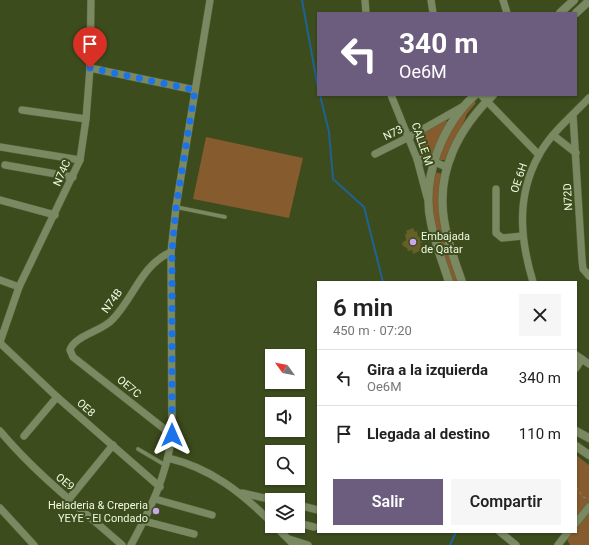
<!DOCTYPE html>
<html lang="es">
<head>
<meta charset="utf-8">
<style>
	:root { --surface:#fff; --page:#f6f6f6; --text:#222; --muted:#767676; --line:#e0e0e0; --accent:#6c5d7e }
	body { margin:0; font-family:Roboto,sans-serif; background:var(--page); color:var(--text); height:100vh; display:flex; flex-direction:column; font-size:15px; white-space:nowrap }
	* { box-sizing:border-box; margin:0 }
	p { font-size:13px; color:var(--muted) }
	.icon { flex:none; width:22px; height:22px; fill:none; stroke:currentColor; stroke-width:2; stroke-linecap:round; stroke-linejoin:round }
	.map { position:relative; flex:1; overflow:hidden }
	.drawer { position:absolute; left:317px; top:281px; width:260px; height:252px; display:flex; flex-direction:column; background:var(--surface); border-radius:0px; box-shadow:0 1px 3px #0004 }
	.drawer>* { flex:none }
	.top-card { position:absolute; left:317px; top:12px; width:260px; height:84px; border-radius:0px; box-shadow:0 1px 3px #0004; background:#6c5d7e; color:#fff; overflow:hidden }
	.needle { width:26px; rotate:303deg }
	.buttons { position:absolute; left:265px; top:349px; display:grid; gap:8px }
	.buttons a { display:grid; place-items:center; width:40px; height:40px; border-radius:0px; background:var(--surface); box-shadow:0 1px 3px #0004; font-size:20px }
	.pin { position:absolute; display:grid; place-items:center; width:34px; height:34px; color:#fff; margin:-41px -17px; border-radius:50% 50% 50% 0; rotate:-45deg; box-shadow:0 0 4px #0007 }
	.pin .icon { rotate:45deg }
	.me { position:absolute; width:44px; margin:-22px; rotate:0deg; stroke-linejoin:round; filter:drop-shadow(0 0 3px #0008) }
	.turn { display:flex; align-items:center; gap:14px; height:84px; padding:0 16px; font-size:18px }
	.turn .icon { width:52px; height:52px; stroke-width:2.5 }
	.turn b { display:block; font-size:28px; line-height:34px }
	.round { display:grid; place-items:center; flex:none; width:42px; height:42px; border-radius:0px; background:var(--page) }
	.headline { display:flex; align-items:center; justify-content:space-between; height:68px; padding:0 16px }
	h1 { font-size:24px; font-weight:600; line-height:30px }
	.primary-button { display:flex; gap:8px; margin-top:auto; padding:8px 16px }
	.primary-button a { flex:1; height:46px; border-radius:0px; background:var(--accent); color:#fff; font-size:16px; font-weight:600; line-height:46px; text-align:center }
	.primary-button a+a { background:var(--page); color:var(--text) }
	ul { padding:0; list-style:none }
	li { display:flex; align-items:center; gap:12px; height:56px; padding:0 16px; border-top:1px solid var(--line) }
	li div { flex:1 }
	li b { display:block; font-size:15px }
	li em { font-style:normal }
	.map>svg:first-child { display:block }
	.green { fill:#865b2e }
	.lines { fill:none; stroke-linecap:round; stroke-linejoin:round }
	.stream { stroke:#1f6294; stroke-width:2 }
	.building { fill:#656027 }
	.service-casing { stroke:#59683c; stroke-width:4.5 }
	.minor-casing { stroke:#59683c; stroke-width:8 }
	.tertiary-casing { stroke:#59683c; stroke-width:9 }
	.path { stroke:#829069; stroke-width:1; stroke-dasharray:3 3; stroke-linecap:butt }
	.service { stroke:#7a8962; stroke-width:3.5 }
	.minor { stroke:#7a8962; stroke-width:7 }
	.tertiary { stroke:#7a8962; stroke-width:8 }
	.route { stroke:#1a73e8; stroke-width:7; stroke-dasharray:0 12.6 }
	.poi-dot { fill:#c7a6ef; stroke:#3c4c1d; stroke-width:1.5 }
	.labels { text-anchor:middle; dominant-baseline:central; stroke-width:4; stroke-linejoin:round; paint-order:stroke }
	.street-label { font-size:11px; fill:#effae0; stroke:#3c4c1d }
	.poi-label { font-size:11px; fill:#effae0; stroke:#3c4c1d; text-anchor:start }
</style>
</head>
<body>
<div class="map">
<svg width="589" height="545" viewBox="0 0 589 545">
	<rect width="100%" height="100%" fill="#3c4c1d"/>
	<g class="green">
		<path d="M473,101L476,103L466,115C466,121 449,150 445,160H438C446,138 457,117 473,101Z"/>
		<path d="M445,120L449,122L433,157L424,159L415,140L416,137Z"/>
		<path d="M206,137L303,158L289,218L193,199Z"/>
		<path d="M435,172L442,174L440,191L459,282H452L432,217V197Z"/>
		<path d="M576,455L589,465V545H570L563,532H576Z"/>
	</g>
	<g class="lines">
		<g class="stream">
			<path d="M302,0L318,88"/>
			<path d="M320,95L329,132L333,179L364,207L383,282"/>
			<path d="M450,545L456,532"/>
		</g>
	</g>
	<path class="building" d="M413,228L415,232L417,231L418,237L422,236V243H420L422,250L413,254L412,250L408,251L407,248L403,246L402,243L406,240L405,234H407L406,231Z"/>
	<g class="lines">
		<g class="service-casing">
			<g id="service">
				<path d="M176,207L225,217"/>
				<path d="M138,449L165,465"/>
			</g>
		</g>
		<g class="minor-casing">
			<g id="minor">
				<path d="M365,0L366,13"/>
				<path d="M431,0L433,13"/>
				<path d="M503,0L507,13"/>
				<path d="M90,68L195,90"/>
				<path d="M391,95L417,159L427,197"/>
				<path d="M481,95L539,155"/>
				<path d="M22,110L86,119"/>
				<path d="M573,115L582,260L583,269L589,276"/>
				<path d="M553,135L576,153"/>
				<path d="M0,147L80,160"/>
				<path d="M375,154L409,137L462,107"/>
				<path d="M417,159L435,162L446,167"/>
				<path d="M5,165L73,177"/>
				<path d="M496,189V233L502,238L522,236"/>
				<path d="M0,200L55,215"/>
				<path d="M171,252C141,265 134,298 112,320C102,331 74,336 70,350L73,357L172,435"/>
				<path d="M0,280L19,287"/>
				<path d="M533,282C520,239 516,196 539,155C550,134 572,116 589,98"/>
				<path d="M0,342L19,287L80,160L86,119L90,68L91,0"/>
				<path d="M0,343L57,397L160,487"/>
				<path d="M576,355L589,364"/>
				<path d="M576,368L582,359"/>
				<path d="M0,431C36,474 80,508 122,545"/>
				<path d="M24,436L57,397"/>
				<path d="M168,458C211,468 242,493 272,523"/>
				<path d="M242,493L273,500"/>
				<path d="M69,499L113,445"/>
				<path d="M155,499L212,515"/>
				<path d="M298,505L318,510"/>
				<path d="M0,508L34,545"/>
				<path d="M144,521L194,534"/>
				<path d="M298,523L314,527"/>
				<path d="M576,523L589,507"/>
				<path d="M275,526L294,545"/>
				<path d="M500,532L516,545"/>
				<path d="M289,539L308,545"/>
				<path d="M131,545C151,508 166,477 172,435L171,252L176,207L210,0"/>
				<path d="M558,545L568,532"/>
			</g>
		</g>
		<g class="tertiary-casing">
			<g id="tertiary">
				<path d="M560,13L574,0"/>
				<path d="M576,13L589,1"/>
				<path d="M449,282C443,263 435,243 431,223C421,178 442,125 475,95"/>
				<path d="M462,282C455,262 447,241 444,220C436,171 459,128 493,95"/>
				<path d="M576,431L589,438"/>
				<path d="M576,446L589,455"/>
			</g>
		</g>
		<path class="path" d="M576,487L583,497L589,499"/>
		<use href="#service" class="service"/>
		<use href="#minor" class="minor"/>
		<use href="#tertiary" class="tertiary"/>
	</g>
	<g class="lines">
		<path class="route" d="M90,68L195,90L176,207L172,252V435"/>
	</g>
	<g class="poi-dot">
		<circle cx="413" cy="242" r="4"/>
		<circle cx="156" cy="511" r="4"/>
	</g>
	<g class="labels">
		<g class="street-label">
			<text transform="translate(393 133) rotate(-26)">N73</text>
			<text transform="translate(422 144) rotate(71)">CALLE M</text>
			<text transform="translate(62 173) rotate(-66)">N74C</text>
			<text transform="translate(519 178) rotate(-72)">OE 6H</text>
			<text transform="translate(568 197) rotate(-93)">N72D</text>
			<text transform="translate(112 301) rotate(-54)">N74B</text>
			<text transform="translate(129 387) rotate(40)">OE7C</text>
			<text transform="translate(86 408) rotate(41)">OE8</text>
			<text transform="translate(65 482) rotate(39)">OE9</text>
		</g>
		<g class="poi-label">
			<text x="421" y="236">Embajada<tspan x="421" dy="13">de Qatar</tspan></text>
			<text x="148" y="505" text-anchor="end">Heladeria &amp; Creperia<tspan x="148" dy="13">YEYE - El Condado</tspan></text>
		</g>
	</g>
</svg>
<div class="buttons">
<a><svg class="needle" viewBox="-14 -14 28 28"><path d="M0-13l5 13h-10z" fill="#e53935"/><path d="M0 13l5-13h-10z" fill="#767676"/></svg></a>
<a><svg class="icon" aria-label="sound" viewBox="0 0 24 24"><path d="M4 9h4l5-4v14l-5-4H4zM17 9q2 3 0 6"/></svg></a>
<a><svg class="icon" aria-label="search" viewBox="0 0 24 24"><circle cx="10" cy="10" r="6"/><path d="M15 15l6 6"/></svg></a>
<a><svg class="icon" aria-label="layers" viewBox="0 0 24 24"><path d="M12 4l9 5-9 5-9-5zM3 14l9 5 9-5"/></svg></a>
</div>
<div class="pin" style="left:90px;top:68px;background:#d93025"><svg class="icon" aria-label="arrive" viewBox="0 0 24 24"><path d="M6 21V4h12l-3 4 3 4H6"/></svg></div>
<svg class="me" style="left:172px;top:435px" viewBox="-20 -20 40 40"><path d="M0-17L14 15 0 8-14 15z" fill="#1a73e8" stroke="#fff" stroke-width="4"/></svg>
<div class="top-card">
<div class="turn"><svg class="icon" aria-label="left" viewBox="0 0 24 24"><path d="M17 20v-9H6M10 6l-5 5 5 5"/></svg><div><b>340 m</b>Oe6M</div></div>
</div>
<section class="drawer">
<div class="headline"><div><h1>6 min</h1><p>450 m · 07:20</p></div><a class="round"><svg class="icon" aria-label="close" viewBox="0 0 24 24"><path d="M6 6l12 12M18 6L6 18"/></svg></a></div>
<ul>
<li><svg class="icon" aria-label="left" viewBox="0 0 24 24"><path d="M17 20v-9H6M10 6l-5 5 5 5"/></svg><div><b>Gira a la izquierda</b><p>Oe6M</p></div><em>340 m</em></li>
<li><svg class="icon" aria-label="arrive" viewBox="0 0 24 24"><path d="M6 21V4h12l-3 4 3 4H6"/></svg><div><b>Llegada al destino</b></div><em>110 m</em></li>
</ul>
<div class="primary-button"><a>Salir</a><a>Compartir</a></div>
</section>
</div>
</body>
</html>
